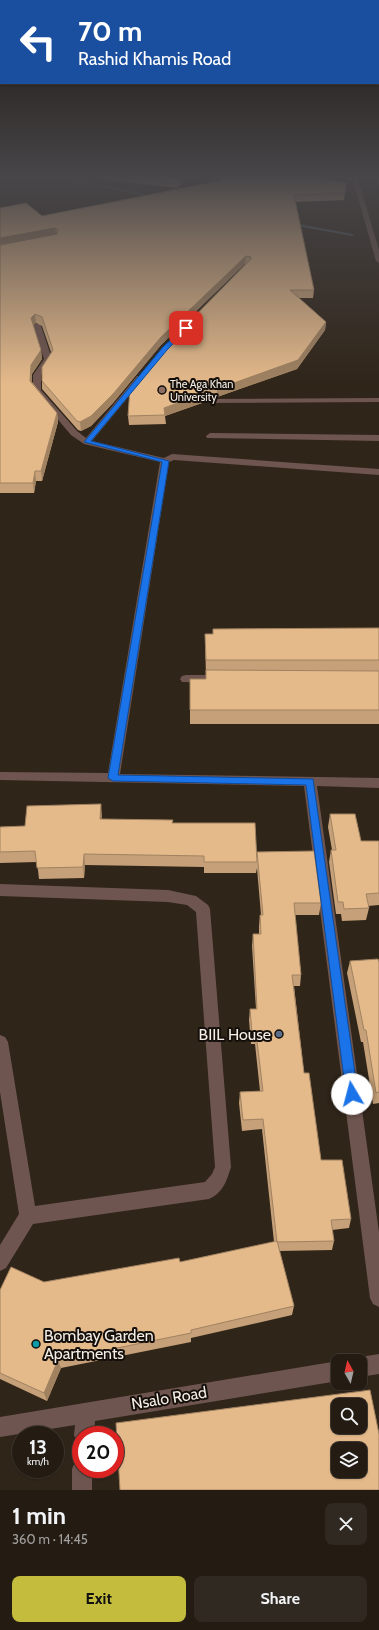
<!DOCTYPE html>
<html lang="en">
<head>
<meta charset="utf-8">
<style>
	:root { --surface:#241c13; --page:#302921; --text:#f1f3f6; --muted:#a3a1a0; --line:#413a33; --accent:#c4bc3d }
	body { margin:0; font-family:Cabin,sans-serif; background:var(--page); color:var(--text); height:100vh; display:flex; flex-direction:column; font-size:15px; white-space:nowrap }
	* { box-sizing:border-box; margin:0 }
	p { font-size:13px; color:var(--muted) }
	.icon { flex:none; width:22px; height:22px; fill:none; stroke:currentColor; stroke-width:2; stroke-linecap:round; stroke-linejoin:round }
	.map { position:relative; height:1490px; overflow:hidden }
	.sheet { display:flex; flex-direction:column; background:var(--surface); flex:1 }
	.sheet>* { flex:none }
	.banner { position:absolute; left:0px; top:0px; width:379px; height:84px; box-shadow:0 1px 3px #0004,0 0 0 1px var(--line); background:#1a4fa0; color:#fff; overflow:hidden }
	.needle { width:26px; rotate:352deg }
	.controls { position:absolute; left:331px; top:1354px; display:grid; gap:8px }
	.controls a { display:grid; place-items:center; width:36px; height:36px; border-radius:8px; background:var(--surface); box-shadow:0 1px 3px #0004,0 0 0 1px var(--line); font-size:20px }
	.speed { position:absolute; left:12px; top:1426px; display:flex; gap:8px; font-size:20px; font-weight:700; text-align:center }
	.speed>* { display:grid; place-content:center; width:52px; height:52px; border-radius:50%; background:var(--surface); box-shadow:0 1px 3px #0004,0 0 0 1px var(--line); line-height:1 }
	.speed small { font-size:10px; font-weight:400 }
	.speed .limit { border:6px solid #d22; background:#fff; color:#111 }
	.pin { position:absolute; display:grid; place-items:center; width:34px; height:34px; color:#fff; margin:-17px; border-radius:8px; box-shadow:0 2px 6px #0006 }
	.me { position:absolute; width:44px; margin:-22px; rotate:352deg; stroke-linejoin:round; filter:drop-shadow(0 0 3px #0008) }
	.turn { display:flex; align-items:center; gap:14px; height:84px; padding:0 12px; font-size:18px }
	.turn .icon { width:52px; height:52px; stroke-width:2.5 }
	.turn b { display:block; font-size:28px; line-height:34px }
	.round { display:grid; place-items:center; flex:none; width:42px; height:42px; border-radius:8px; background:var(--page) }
	.headline { display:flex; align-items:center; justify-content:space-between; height:68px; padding:0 12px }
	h1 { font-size:24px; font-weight:700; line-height:30px }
	.action { display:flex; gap:8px; margin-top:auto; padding:8px 12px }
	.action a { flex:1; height:46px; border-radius:8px; background:var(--accent); color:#111; font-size:16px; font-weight:700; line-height:46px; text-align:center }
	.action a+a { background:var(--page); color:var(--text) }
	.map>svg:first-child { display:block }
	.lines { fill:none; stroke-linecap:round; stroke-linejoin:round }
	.stream { fill:#4a5961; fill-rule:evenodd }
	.minor { fill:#6f554f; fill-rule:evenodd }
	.wall { fill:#c5a078 }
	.shaded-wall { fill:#a08261 }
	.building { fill:#e5ba8b; stroke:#a08261; fill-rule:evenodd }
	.route { fill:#1a73e8; stroke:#114b97 }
	.education-dot { fill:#8d6e63; stroke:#140f0a; stroke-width:1.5 }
	.service-dot { fill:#5c6f8a; stroke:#140f0a; stroke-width:1.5 }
	.culture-dot { fill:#0f9aa8; stroke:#140f0a; stroke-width:1.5 }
	.labels { text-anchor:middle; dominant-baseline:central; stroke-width:4; stroke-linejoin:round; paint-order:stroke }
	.far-poi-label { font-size:11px; fill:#f5eee6; stroke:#140f0a; text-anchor:start }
	.near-poi-label { font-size:16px; fill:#f5eee6; stroke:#140f0a; text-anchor:end }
	.near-street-label { font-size:16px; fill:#f5eee6; stroke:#140f0a }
</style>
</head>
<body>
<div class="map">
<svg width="379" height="1490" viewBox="0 0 379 1490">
	<rect width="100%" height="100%" fill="#302519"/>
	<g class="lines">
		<g class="stream">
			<path d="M41,176H59L158,197L156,198L59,178Z"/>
			<path d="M288,222L352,234L354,235L352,236L286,224Z"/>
		</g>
		<g class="minor">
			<path d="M329,176H357L379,250V263L376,261L353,180Z"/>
			<path d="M34,324H40L41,326L52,359L41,375V390L77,431L86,438L137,376H143L144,378L92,441L164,458L172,454L379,469V475L174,460L169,462L120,774L379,778V788L317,786L379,1232V1307L373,1304L370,1298L304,786L0,780V772L108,773L160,462L84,444L71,435L33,390V375L44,359L33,326Z"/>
			<path d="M379,398V402L205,403L201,401L205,399Z"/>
			<path d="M210,433L379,435V441L207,438L206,436Z"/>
			<path d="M186,675H222L226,676L228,679L226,682L222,683L182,682L180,679L182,676Z"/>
			<path d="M0,884L168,890L196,896L208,905L210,909L231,1167C227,1180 223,1193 209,1199L33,1224L6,1268L0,1271V1245L19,1214L0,1092V1035L5,1037L8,1042L35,1206L205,1182L212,1174L215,1167L196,912L187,905L168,902L0,896Z"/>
			<path d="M379,1354V1374L360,1377V1361L353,1360L360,1357Z"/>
			<path d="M338,1361V1381L95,1421L94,1435H81V1444L77,1442L74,1435L75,1425L0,1437V1417Z"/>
			<path d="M81,1459V1469H92V1490H72V1469L75,1462Z"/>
		</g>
	</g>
	<g class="wall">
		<path d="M101,176H186L178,188L101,179Z"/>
		<path d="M218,176H309L346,183L344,200L295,202L314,290L313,298H299L326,322L325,330L297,369L217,397L204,398L202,399V403L165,416L166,424L129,425L128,416L247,264H245L161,345L113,403L91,426L81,431L78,430L42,389V381L51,352L42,326L36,323L33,325L41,350L42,359L32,374V382L57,413L58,422L42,481H36L34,493H0V208L42,216L219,181Z"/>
		<path d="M376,176H379V185Z"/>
		<path d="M379,628V724H190V679H206L205,634H213V629Z"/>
		<path d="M330,814L361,841H379V905L368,906L369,908L366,920L342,921L341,914H336L329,862L331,850H332L328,827Z"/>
		<path d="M102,815L101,819L173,823L257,857V852L321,903L319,915H295L301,975L300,986H294L304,1073L321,1160L351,1219L349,1228L332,1230L334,1241L332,1250L279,1251L294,1306L292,1315L191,1338V1342L61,1368L47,1401L0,1379V1290L44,1282L180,1262L274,1242L262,1129L242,1131L239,1103L240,1092L260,1091L255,1044H251L249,1020L250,1009H256L252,946L253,934H259V926L260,915H261L257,868L256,873H204V867L85,865L84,878L39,879L37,862L0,863V827L25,826Z"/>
		<path d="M350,961L379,962V1103L373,1104L363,1042H361L347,973Z"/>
	</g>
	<g class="shaded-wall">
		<path d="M183,176H186L178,188V184Z"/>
		<path d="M55,228L56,236L0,245V238Z"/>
		<path d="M246,256L245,264L161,345L113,403L91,426L81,431L80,422L161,337Z"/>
		<path d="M35,314L36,323L32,326L31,318Z"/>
		<path d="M326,322L325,330L297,369L217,397V389Z"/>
		<path d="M41,350L42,359L32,374V390L30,381L31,365Z"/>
		<path d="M204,389V398L202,399V403L165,416L164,408L200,392Z"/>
		<path d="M57,413L58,422L42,481L41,471Z"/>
		<path d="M35,471L36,481L34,493L33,483Z"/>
		<path d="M101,804L102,815L101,830L100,819Z"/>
		<path d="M84,854L85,865L84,878L83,867Z"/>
		<path d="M58,1360L61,1368L47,1401L44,1393Z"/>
	</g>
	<g class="building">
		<path d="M114,176H183L178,184Z"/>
		<path d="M219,176H309L346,183L345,192L294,195L314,290H290L326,322L298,360L217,389H204L200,392L202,394L164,408L165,415L128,416L130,388L169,342L251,259V257L246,256L161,337L113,394L91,416L80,422L77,421L42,381V367L53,350L42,317L35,314L31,318L41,350L31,365L30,381L57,413L41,471H35L33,483H0V245L57,234L58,230L55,228L0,238V208L26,203L42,216L219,181Z"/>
		<path d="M379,628V660H206L205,634H213V629Z"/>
		<path d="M206,670L379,671V710H190V679H206Z"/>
		<path d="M101,804L100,819L173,820L172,823H255L257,862H204V856L84,854L83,867L37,868L35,851L0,852V827L25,826L27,806Z"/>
		<path d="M330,814H355L361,841H379V893L366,894L369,908L344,909L343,902H338L331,850H336Z"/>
		<path d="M314,851L321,903H294L301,975H292L304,1073H309L321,1160H342L351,1219L331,1220L334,1241L277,1242L263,1119L243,1120L240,1092L263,1091L256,1033H252L250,1009H257L253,934H261L260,915H263L257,852Z"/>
		<path d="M378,959L379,962V1092L376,1093L366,1030H364L350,961Z"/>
		<path d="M277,1241L294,1306L191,1330V1333L58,1360L44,1393L0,1373V1290L11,1267L44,1282L179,1258L180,1262Z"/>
		<path d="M370,1390L379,1434V1490H120L116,1423ZM338,1405H360V1427H338ZM338,1449H360V1471H338Z"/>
	</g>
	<linearGradient id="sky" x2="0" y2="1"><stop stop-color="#1a140e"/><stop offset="0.46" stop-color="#484649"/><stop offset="1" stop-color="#484649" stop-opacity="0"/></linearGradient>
	<rect width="379" height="384" fill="url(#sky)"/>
	<path class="route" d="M184,327L188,328L167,350L91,441L169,461L118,775L313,779L358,1094L356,1099L352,1100L348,1099L346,1094L306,785L113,781L108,778L162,462L84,442L163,347Z"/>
	<circle class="education-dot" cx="162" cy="390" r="4"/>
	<circle class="service-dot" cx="279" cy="1034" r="4"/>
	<circle class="culture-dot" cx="36" cy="1344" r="4"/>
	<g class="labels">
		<g class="far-poi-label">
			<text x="170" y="384">The Aga Khan<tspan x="170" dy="13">University</tspan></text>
		</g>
		<g class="near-poi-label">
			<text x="271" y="1034">BIIL House</text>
			<text x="44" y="1335" text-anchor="start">Bombay Garden<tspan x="44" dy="18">Apartments</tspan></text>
		</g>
		<g class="near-street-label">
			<text transform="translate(169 1398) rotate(-9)">Nsalo Road</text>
		</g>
	</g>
</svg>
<div class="controls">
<a><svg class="needle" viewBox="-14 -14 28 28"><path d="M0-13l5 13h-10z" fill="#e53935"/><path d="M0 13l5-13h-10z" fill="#a3a1a0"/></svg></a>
<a><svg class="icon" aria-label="search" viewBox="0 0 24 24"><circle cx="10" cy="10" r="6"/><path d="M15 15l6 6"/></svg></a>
<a><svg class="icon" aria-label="layers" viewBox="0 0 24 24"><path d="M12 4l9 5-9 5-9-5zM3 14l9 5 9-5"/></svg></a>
</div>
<div class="speed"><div>13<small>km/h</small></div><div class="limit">20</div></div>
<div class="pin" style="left:186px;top:328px;background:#d93025"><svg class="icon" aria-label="arrive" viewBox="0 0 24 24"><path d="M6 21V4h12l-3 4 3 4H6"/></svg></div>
<svg class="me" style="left:352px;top:1094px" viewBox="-20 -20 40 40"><circle r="19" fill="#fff"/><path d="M0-13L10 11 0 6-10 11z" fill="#1a73e8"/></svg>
<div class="banner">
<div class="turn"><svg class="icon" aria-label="left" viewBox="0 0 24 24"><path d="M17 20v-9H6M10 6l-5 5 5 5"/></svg><div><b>70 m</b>Rashid Khamis Road</div></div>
</div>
</div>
<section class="sheet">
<div class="headline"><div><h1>1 min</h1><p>360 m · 14:45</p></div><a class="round"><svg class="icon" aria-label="close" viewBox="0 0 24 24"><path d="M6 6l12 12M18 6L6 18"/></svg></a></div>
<div class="action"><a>Exit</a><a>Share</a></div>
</section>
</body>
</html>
